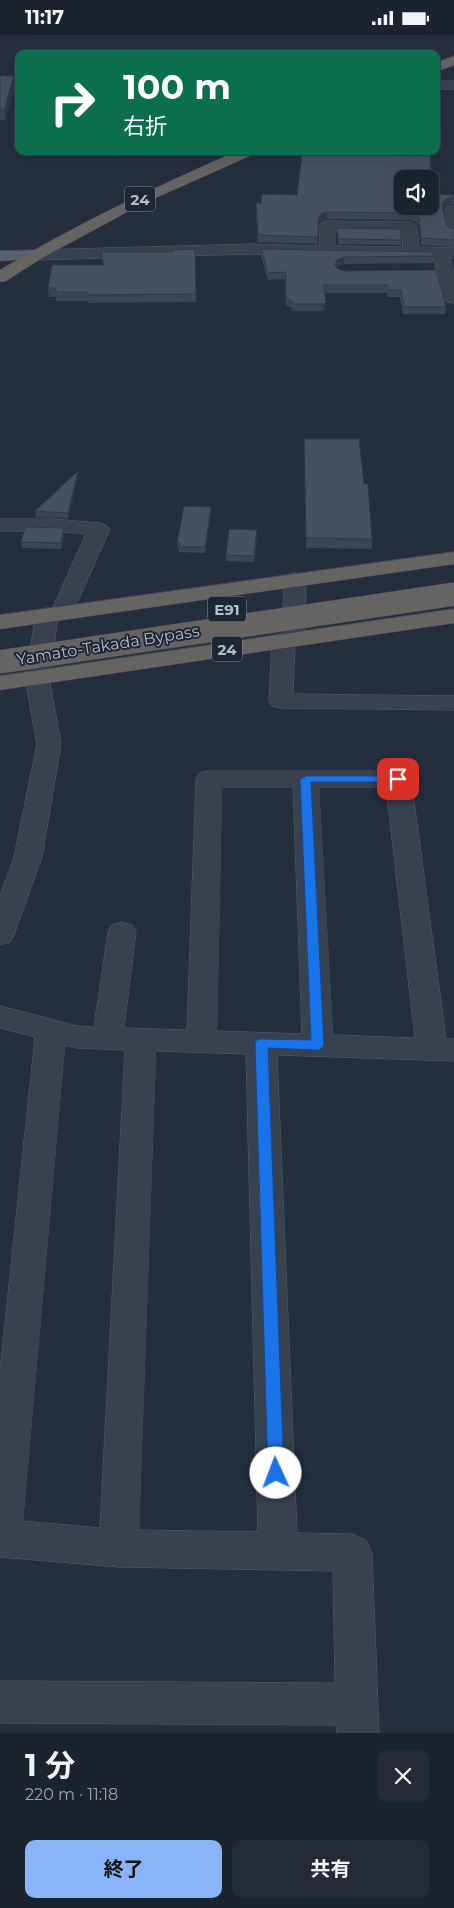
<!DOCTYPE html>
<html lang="ja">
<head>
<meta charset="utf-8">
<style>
	:root { --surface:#1b232e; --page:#242b36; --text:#f1f3f6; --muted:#a0a4aa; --line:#39404a; --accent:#8ab4f8 }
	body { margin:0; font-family:Montserrat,"Noto Sans JP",sans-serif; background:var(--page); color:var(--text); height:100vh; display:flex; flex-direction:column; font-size:19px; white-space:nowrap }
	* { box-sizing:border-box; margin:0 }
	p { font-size:16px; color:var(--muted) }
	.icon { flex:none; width:28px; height:28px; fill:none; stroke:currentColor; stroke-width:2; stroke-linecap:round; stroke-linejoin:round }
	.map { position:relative; height:1698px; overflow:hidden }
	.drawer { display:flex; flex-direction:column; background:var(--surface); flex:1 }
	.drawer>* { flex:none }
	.hud { position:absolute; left:15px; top:15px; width:425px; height:105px; border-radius:10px; box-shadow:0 5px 20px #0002,0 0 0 1px var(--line); background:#0b6e4f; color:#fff; overflow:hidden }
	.buttons { position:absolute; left:394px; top:135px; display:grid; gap:10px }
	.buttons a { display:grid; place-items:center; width:45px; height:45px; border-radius:10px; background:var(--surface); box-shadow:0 5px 20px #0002,0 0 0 1px var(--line); font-size:25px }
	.pin { position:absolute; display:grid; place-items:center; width:42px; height:42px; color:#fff; margin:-21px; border-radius:10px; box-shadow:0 2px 8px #0006 }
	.me { position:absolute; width:55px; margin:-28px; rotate:358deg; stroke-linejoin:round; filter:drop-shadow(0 0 4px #0008) }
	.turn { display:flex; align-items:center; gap:18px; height:105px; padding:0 25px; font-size:22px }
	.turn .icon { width:65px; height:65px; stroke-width:2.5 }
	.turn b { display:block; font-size:35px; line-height:42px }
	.round { display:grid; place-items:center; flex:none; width:52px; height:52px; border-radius:10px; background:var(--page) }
	.overview { display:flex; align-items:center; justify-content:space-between; height:85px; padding:0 25px }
	h1 { font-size:30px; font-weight:700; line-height:38px }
	.cta { display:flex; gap:10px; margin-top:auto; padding:10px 25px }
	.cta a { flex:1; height:58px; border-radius:10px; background:var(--accent); color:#111; font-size:20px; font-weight:700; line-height:58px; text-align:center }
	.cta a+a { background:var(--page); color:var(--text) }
	.status { display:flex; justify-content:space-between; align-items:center; height:35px; padding:0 25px; background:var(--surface); direction:ltr }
	.status svg { height:14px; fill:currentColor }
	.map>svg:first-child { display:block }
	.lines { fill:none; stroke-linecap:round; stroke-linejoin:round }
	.minor-casing { stroke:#565f6c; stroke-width:1 }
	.primary-casing { stroke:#414a57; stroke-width:1 }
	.trunk-casing { stroke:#434c59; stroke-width:1 }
	.minor { fill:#38414e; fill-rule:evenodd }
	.primary { fill:#56606e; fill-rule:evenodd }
	.trunk { fill:#656462; fill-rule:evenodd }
	.trunk-bridge-casing { stroke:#434c59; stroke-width:24; stroke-linecap:butt }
	.trunk-bridge { stroke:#656462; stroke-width:23 }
	.wall { fill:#3b4654 }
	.shaded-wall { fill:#303945 }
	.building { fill:#455162; stroke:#303945; fill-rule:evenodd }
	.route { fill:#1a73e8; stroke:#114b97 }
	.labels { text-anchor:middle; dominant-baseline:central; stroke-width:4; stroke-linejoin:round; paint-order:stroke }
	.shield { fill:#1d2633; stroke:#878f9c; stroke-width:1 }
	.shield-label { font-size:15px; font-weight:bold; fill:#b4bcc9 }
	.street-label { font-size:16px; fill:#b4bcc9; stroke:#1d2633 }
</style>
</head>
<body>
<div class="status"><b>11:17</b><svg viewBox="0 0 49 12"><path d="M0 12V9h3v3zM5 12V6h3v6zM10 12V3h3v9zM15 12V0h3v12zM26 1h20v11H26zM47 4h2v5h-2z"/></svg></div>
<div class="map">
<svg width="454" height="1698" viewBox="0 0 454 1698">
	<rect width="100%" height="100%" fill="#242f3e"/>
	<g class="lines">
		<g class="minor-casing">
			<g id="minor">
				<rect x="436" y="46" width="18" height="8"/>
				<path d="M451,171L454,172V200L448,198L443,176L446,173Z"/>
				<path d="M327,186L409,187L415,189L417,192L419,212L454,213V223H450L454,239V268L446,267L444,263L433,222L250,219L36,225L30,223L28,220L30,217L36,215L250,209L320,211L319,191L321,188ZM335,196L402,197L403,212L336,211Z"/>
				<path d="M0,484H53L99,488L106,490L110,494L73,577L70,582L58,583L49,643L61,709L42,822L14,900L10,907L0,910V861L14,822L37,709L25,643L36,580L39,575L47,573L52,574L86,499L53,496H0Z"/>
				<path d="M295,538L303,540L306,545L305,604L301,609L295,610L293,659L454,661V675L281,673L272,671L269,666L272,605L276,600L282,599L284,545L287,540Z"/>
				<path d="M209,736H398L407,738L411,744L446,1004H454V1026L277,1020L297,1498L352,1499L366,1505L372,1518L379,1698H337L336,1690L0,1688V1646L335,1648L333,1536L119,1532L0,1522V1336L35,1002L0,993V971L77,991L94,992L108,897L112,890L122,887L132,890L136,897L124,993L187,995L196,744L200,738ZM222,752H293L302,999L217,996ZM319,752H386L415,1003L333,1000ZM65,1010L77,1013L125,1015L100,1493L23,1486ZM156,1016L246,1019L258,1497L139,1495Z"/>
			</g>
		</g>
		<g class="primary-casing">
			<path id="primary" d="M36,215L42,217L44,220L42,223L0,226V216Z"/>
		</g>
		<g class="trunk-casing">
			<g id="trunk">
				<path d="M454,21V30L436,37V28Z"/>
				<path d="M237,116H256L254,119L142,169L42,223L6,246L0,247V235C76,189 156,152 237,116Z"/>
				<path d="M454,517V529L0,594V580Z"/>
				<path d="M454,574V588L0,655V641Z"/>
			</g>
		</g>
		<use href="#minor" class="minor"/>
		<use href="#primary" class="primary"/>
		<use href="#trunk" class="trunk"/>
		<g class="trunk-bridge-casing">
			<path id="trunk-bridge" d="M0,627L454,559"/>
		</g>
		<use href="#trunk-bridge" class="trunk-bridge"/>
	</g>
	<g class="wall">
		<path d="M0,41L15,51L5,85H0Z"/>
		<path d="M432,153L435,159L454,160V171L452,169L445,172L443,174L447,191L454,194V212L421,210L419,191L416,187L409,185L327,184L320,186L318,189V209L258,207L256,175L261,168L297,160Z"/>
		<path d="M337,193L401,205V210L338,209Z"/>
		<path d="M195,214L196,267L88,268V266H56V262H49L48,253L103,230L101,217H173Z"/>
		<path d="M261,214L433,221V228L344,229L336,232L338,234L344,236L436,235L446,272L445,279H403L400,262H387V258H325V275L322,276H292V273L286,270L285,244L268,245L261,221Z"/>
		<path d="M304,404L364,449L372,504V514L306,513Z"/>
		<path d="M78,436V441L68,483L36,482L35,476Z"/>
		<path d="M211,477L205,518L179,517V514H178L177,508Z"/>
		<path d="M65,499L62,514L22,513L21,507Z"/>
		<path d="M257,500L254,527L226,526V520Z"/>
	</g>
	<g class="shaded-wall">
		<path d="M14,41L15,51L5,85L4,75Z"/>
		<path d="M452,162V169L445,172L441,176L442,169L445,165Z"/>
		<path d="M327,177V184L320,186L317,190L318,183L321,179Z"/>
		<path d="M344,222V229L336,232L335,230L337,225Z"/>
		<path d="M326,268L325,275L322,276V269Z"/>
		<path d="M78,436V441L68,483V478Z"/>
		<path d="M211,472V477L205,518V512Z"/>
		<path d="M64,493L65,499L62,514L61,508Z"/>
	</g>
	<g class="building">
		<path d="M0,41H14L4,75H0Z"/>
		<path d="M309,116H430L432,153H434L435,159L454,160V163L452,162L445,165L442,169L447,191L454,194V205L421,203L419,184L416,180L410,178L327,177L321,179L318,183V202L258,200L256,168H261L262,159L297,160L302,120H308ZM402,144H430V171H402Z"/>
		<path d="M337,193L401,194V205L338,204Z"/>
		<path d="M195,214L196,259L87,260L88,257H56V253H48L52,230H104L101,217H173V215Z"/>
		<path d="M261,214L432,217L433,221L344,222L337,225L335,230L338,234L344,236L436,235L446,272H404L401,255H388L387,250H324L326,268L322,269H292V266L286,263V237L268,238Z"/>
		<path d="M304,404H359L364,449H368L372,504L306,503Z"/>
		<path d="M78,436L68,478L35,476Z"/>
		<path d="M184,471L211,472L205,512H179L180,508H177Z"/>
		<path d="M25,492L64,493L61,508L21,507Z"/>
		<path d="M229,494L257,495L254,521L226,520Z"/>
	</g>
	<path class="route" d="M306,741H398L404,744L398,747H311L324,1010L322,1013L318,1015L268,1013L284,1438L281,1443L276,1445L270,1443L268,1438L255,1008L257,1005L261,1004L311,1005L300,744Z"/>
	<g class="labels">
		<g class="shield">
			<rect x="125" y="151.5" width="30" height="25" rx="4"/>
			<rect x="208" y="561.5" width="38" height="25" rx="4"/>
			<rect x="212" y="601.5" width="30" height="25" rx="4"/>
		</g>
		<g class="shield-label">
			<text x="140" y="164">24</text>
			<text x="227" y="574">E91</text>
			<text x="227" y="614">24</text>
		</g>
		<g class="street-label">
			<text transform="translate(108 610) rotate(-9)">Yamato-Takada Bypass</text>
		</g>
	</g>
</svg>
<div class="buttons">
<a><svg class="icon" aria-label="sound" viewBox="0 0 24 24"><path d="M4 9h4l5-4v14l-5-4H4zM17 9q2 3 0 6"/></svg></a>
</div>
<div class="pin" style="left:398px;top:744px;background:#d93025"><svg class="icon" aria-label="arrive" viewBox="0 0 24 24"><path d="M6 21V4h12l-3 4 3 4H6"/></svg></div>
<svg class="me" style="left:276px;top:1438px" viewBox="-20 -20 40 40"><circle r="19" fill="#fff"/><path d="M0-13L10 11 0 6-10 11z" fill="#1a73e8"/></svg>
<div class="hud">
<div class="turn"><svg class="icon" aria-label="right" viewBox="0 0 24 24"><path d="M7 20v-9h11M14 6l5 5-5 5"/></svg><div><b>100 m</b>右折</div></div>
</div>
</div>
<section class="drawer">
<div class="overview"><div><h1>1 分</h1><p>220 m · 11:18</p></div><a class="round"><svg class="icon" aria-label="close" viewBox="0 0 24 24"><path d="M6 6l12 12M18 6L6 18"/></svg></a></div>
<div class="cta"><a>終了</a><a>共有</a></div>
</section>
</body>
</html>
